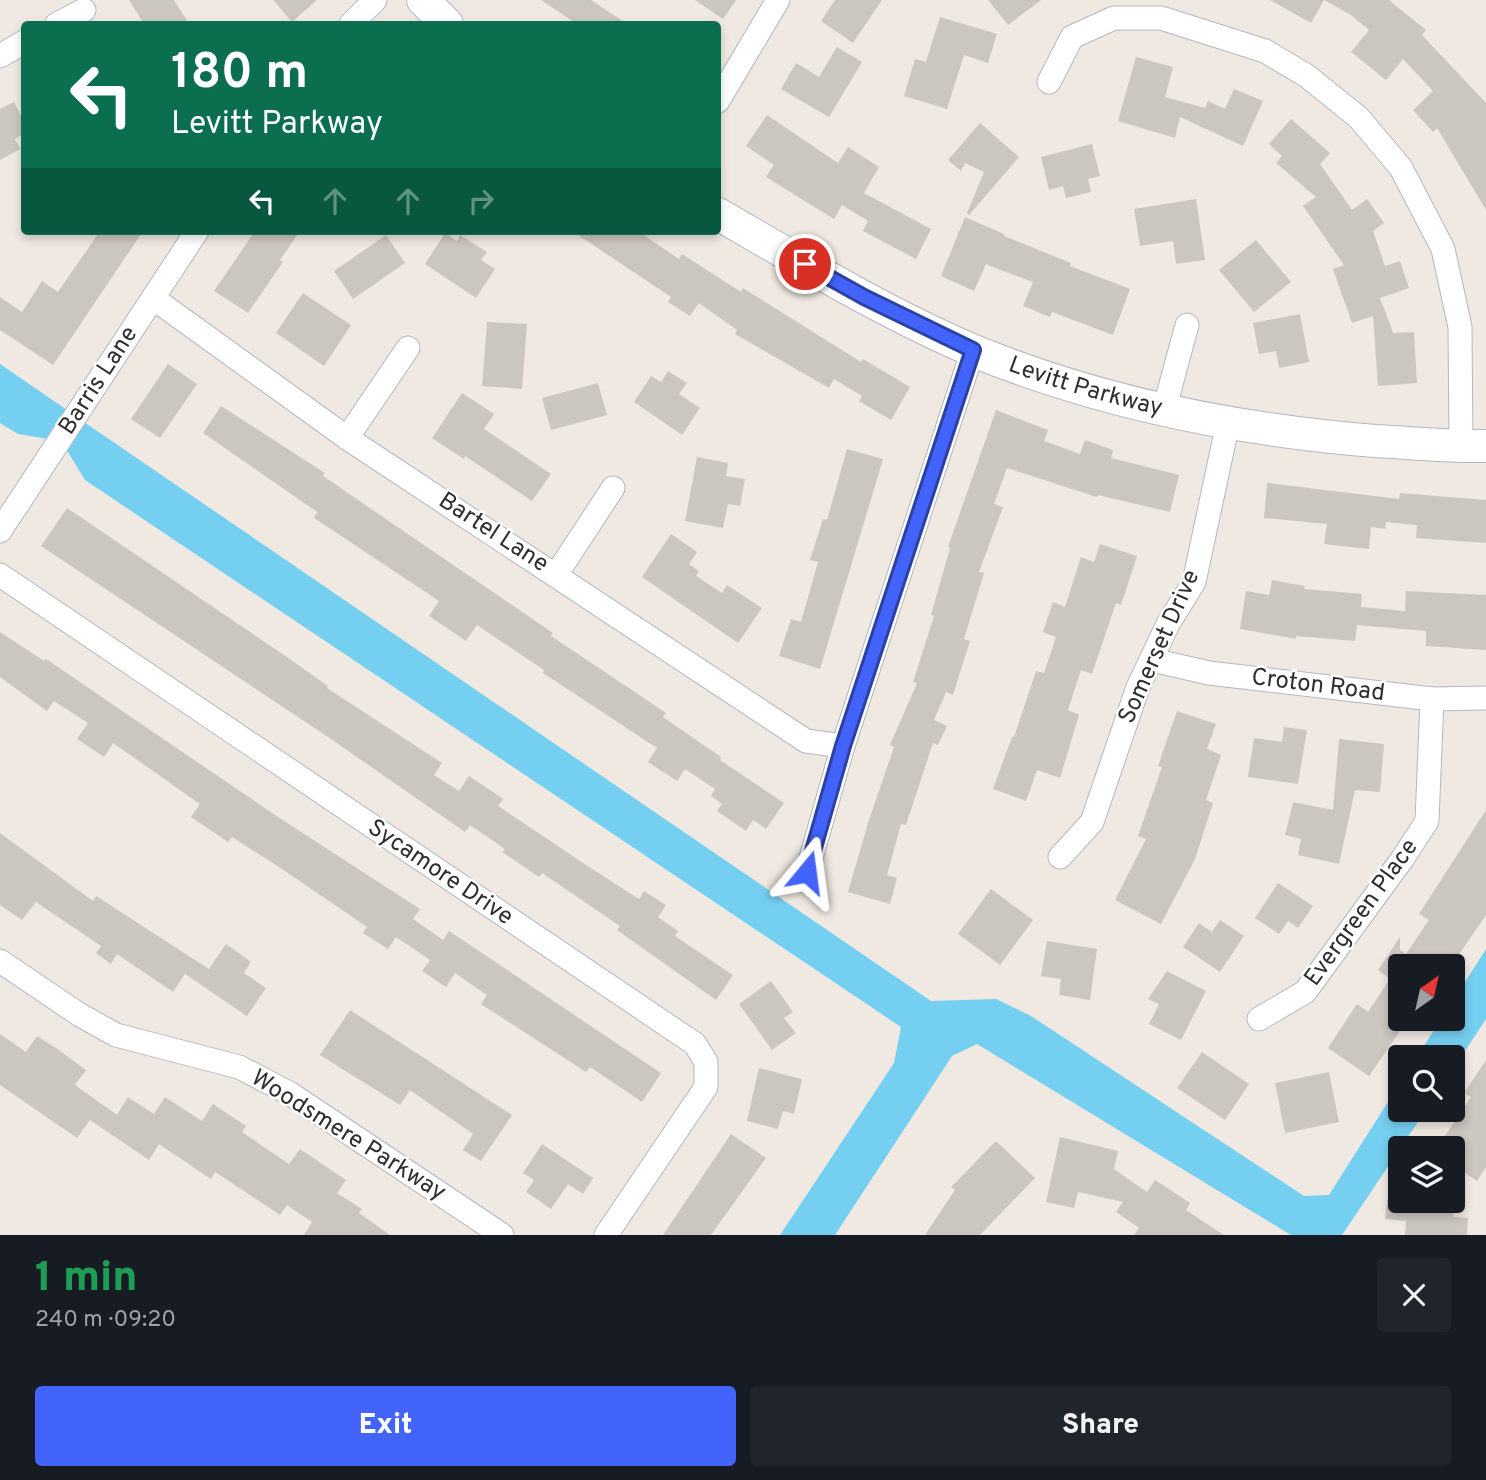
<!DOCTYPE html>
<html lang="en">
<head>
<meta charset="utf-8">
<style>
	:root { --surface:#171b24; --page:#20242c; --text:#f1f3f6; --muted:#9ea1a6; --accent:#4264fb }
	body { margin:0; font-family:Overpass,sans-serif; background:var(--page); color:var(--text); height:100vh; display:flex; flex-direction:column; font-size:26px; white-space:nowrap }
	* { box-sizing:border-box; margin:0 }
	p { font-size:23px; color:var(--muted) }
	.icon { flex:none; width:38px; height:38px; fill:none; stroke:currentColor; stroke-width:2; stroke-linecap:round; stroke-linejoin:round }
	.map { position:relative; height:1235px; overflow:hidden }
	.drawer { display:flex; flex-direction:column; background:var(--surface); flex:1 }
	.drawer>* { flex:none }
	.banner { position:absolute; left:21px; top:21px; width:700px; height:214px; border-radius:7px; box-shadow:0 4px 10px #0003; background:#0b6e4f; color:#fff; overflow:hidden }
	.needle { width:46px; rotate:34deg }
	.tools { position:absolute; left:1388px; top:954px; display:grid; gap:14px }
	.tools a { display:grid; place-items:center; width:77px; height:77px; border-radius:7px; background:var(--surface); box-shadow:0 4px 10px #0003; font-size:35px }
	.pin { position:absolute; display:grid; place-items:center; width:60px; height:60px; color:#fff; margin:-30px; border:4px solid #fff; border-radius:50%; box-shadow:0 2px 7px #0007 }
	.me { position:absolute; width:77px; margin:-38px; rotate:16deg; stroke-linejoin:round; filter:drop-shadow(0 0 5px #0008) }
	.turn { display:flex; align-items:center; gap:24px; height:147px; padding:0 35px; font-size:32px }
	.turn .icon { width:91px; height:91px; stroke-width:2.5 }
	.turn b { display:block; font-size:49px; line-height:60px }
	.lanes { display:flex; align-items:center; height:66px; padding:0 35px; background:#0003; justify-content:center; gap:35px; direction:ltr }
	.lanes .off { opacity:.35 }
	.round { display:grid; place-items:center; flex:none; width:74px; height:74px; border-radius:7px; background:var(--page) }
	.headline { display:flex; align-items:center; justify-content:space-between; height:119px; padding:0 35px }
	h1 { font-size:42px; font-weight:800; line-height:52px; color:#1e9e55 }
	.cta { display:flex; gap:14px; margin-top:auto; padding:14px 35px }
	.cta a { flex:1; height:80px; border-radius:7px; background:var(--accent); color:#fff; font-size:28px; font-weight:800; line-height:80px; text-align:center }
	.cta a+a { background:var(--page); color:var(--text) }
	.map>svg:first-child { display:block }
	.water { fill:#75cff0 }
	.building { fill:#cbc7bf }
	.lines { fill:none; stroke-linecap:round; stroke-linejoin:round }
	.street-casing { stroke:#b4b7c1; stroke-width:25 }
	.secondary-casing { stroke:#b4b7c1; stroke-width:34 }
	.street { stroke:#fff; stroke-width:23 }
	.secondary { stroke:#fff; stroke-width:32 }
	.route-casing { stroke:#2b41a3; stroke-width:18 }
	.route { stroke:#4264fb; stroke-width:12 }
	.labels { text-anchor:middle; dominant-baseline:central; stroke-width:5; stroke-linejoin:round; paint-order:stroke }
	.street-label { font-size:24px; fill:#2e2e2e; stroke:#fff }
</style>
</head>
<body>
<div class="map">
<svg width="1486" height="1235" viewBox="0 0 1486 1235">
	<rect width="100%" height="100%" fill="#efe9e1"/>
	<g class="water">
		<path d="M0,364L67,410L48,439L18,434L0,423Z"/>
		<path d="M84,422L931,1001L996,999L1031,1016L1304,1196L1329,1195L1400,1083V1110H1426L1342,1235H1291L977,1044L952,1056L835,1235H780L894,1063L901,1027L85,480L66,449Z"/>
		<path d="M1486,949V1019L1453,1069L1452,1057H1417L1441,1019L1452,1018L1453,1001Z"/>
	</g>
	<g class="building">
		<path d="M129,0H174L189,24H144Z"/>
		<path d="M273,0H317L292,22Z"/>
		<path d="M541,0H591L627,24H577Z"/>
		<path d="M695,0H736L723,19Z"/>
		<path d="M835,0H882L853,43L821,21Z"/>
		<path d="M988,0H1041L1008,25Z"/>
		<path d="M1270,0H1389L1426,30L1422,35L1486,103V210L1437,128L1433,132L1413,110L1433,91L1403,59L1386,80L1351,52L1369,30L1351,15L1324,0L1311,23Z"/>
		<path d="M940,17L997,34L988,63L964,55L947,109L904,96L915,59L926,62Z"/>
		<path d="M837,47L862,62L829,117L781,89L796,63L819,77Z"/>
		<path d="M1136,57L1173,67L1165,97L1205,108L1208,101L1225,109L1234,89L1263,101L1243,146L1180,117L1175,138L1118,121Z"/>
		<path d="M14,102L24,122V134L15,139L20,149L0,160V109Z"/>
		<path d="M767,115L838,163L848,147L879,167L864,193L931,229L916,259L863,231L868,221L842,205L834,219L766,177L774,165L746,146Z"/>
		<path d="M1291,119L1330,153L1320,164L1352,210L1367,199L1384,223L1373,231L1385,266L1400,261L1409,288L1380,298L1393,333L1414,332L1417,383L1378,386L1373,316L1352,323L1333,269L1344,265L1303,206L1316,197L1276,163L1282,156L1269,144Z"/>
		<path d="M980,123L1019,157L969,215L967,213L984,172L965,163L961,171L948,160Z"/>
		<path d="M1092,144L1100,176L1088,179L1091,192L1066,198L1063,186L1049,190L1041,157Z"/>
		<path d="M1196,199L1205,260L1176,264L1173,241L1140,246L1134,209Z"/>
		<path d="M965,217L1004,234V236L1071,263L1070,266L1130,289L1113,335L1052,312L1050,317L1023,306L1033,282L990,266L986,264L974,291L941,276Z"/>
		<path d="M100,231H143L53,365L0,330V297L22,312L42,281L58,292Z"/>
		<path d="M255,231H300L280,260L283,262L248,313L214,291Z"/>
		<path d="M572,231H638L679,259L682,254L741,292L743,288L861,362L863,359L910,387L891,420L859,401L862,396L834,379L829,388L735,334L737,330L699,303L690,316L668,302L671,297Z"/>
		<path d="M445,233L457,241L460,235L487,252L481,260L495,269L476,298L425,264Z"/>
		<path d="M386,235L405,263L353,299L334,271Z"/>
		<path d="M1256,240L1291,282L1254,312L1219,270Z"/>
		<path d="M303,293L351,325L324,366L276,333Z"/>
		<path d="M1300,314L1309,362L1279,368L1276,351L1259,354L1253,323Z"/>
		<path d="M487,322L527,324L522,389L482,386Z"/>
		<path d="M168,364L197,384L160,438L131,419Z"/>
		<path d="M668,371L687,383L679,394L700,408L682,435L634,402L651,376L661,382Z"/>
		<path d="M598,383L607,415L551,430L542,398Z"/>
		<path d="M462,393L494,414L484,429L551,474L532,501L465,456L464,459L432,438Z"/>
		<path d="M221,406L325,473L323,476L553,633L551,636L666,713L663,717L721,757L720,760L784,803L766,829L753,820L746,831L717,811L722,804L711,796L715,789L685,769L677,781L648,762L657,748L543,673L544,670L477,625L466,641L429,616L439,601L314,518L317,512L203,433Z"/>
		<path d="M996,410L1048,430L1044,441L1080,454L1085,440L1113,450L1111,458L1179,475L1170,512L1098,495L1097,497L1007,468L994,504L1003,507L979,572L984,573L964,639L970,641L953,695L946,692L934,720L947,726L938,745L933,743L906,825L901,824L887,875L897,878L890,904L848,892L868,823L894,747L890,745L917,683L913,682L934,616L931,615L950,548L948,547Z"/>
		<path d="M847,449L883,459L820,669L779,656L791,619L801,622L818,562L810,560L823,519L827,520Z"/>
		<path d="M697,457L728,463L726,476L745,479L740,506L728,504L723,528L685,521Z"/>
		<path d="M1267,483L1399,499L1400,493L1486,500V543L1416,538L1417,525L1386,522L1385,529L1371,527L1369,549L1324,544L1327,524L1264,518Z"/>
		<path d="M67,508L284,655L328,686L327,688L442,763L434,775L459,791L469,776L503,799L498,806L583,863L639,899L644,891L666,905L658,917L678,931L675,936L733,975L716,1000L617,930L620,926L542,873L539,877L502,852L505,849L470,825L465,832L328,737L41,546Z"/>
		<path d="M671,534L697,552L689,564L699,571L696,576L722,593L727,585L762,608L738,643L642,577Z"/>
		<path d="M1100,544L1137,556L1121,605L1116,603L1092,674L1081,670L1068,710L1079,715L1060,778L1037,770L1026,801L993,789L1012,737H1014L1036,671L1044,673L1056,637L1043,632L1053,602L1065,607L1081,557L1094,562Z"/>
		<path d="M1272,580L1305,586L1304,589L1362,594L1361,607L1405,611L1406,591L1486,595V650L1426,646V631L1357,625L1355,641L1296,636V639L1240,629L1246,591L1269,595Z"/>
		<path d="M0,632L44,661L46,659L275,815L420,909L413,919L443,940L449,931L661,1073L642,1102L590,1067L586,1072L481,1004L487,995L455,973L446,987L422,971L430,960L396,937L388,949L363,933L367,927L285,871L232,837L228,842L191,817L200,804L113,743L104,757L77,739L88,723L54,701L47,711L0,677Z"/>
		<path d="M1177,711L1216,724L1207,749L1221,755L1206,800L1213,803L1195,859L1161,924L1115,900L1146,839L1138,836L1162,767L1158,766Z"/>
		<path d="M1284,727L1307,730L1298,784L1248,777L1254,738L1282,742Z"/>
		<path d="M1339,739L1384,744L1380,792L1355,790L1339,864L1298,855L1301,839L1285,835L1293,802L1333,810Z"/>
		<path d="M1486,810V915L1451,966H1400V1031L1369,1076L1328,1048L1357,1004L1368,1012L1390,979L1378,970L1400,937V950L1406,954L1429,920L1419,914Z"/>
		<path d="M0,833L93,901L96,896L209,969L226,944L251,962L244,973L266,988L247,1016L185,974L173,992L117,954L111,964L96,953L101,946L36,902L22,920L0,905Z"/>
		<path d="M1278,883L1313,906L1298,928L1288,921L1279,934L1255,918Z"/>
		<path d="M991,889L1033,920L1000,965L958,934Z"/>
		<path d="M1220,920L1244,936L1220,972L1183,947L1199,923L1212,932Z"/>
		<path d="M1047,941L1097,949L1090,1000L1059,995L1061,979L1041,976Z"/>
		<path d="M1167,971L1206,991L1181,1040L1149,1024L1159,1004L1148,999Z"/>
		<path d="M771,981L793,1012L784,1018L796,1033L772,1050L739,1004Z"/>
		<path d="M350,1010L512,1115L481,1161L463,1150L473,1134L410,1090L400,1105L320,1055Z"/>
		<path d="M0,1034L26,1052L37,1036L56,1048L86,1070L75,1085L117,1115L128,1097L154,1114L165,1097L202,1121L213,1104L246,1126L242,1132L289,1164L300,1149L346,1180L337,1193L362,1209L359,1213L390,1235H304L312,1222L287,1205L280,1215L215,1172L211,1179L159,1144L149,1160L90,1120L77,1138L0,1085Z"/>
		<path d="M1202,1052L1249,1084L1225,1120L1177,1088Z"/>
		<path d="M1486,1060V1167L1477,1181L1452,1164V1148H1437L1471,1097L1464,1093Z"/>
		<path d="M759,1068L802,1079L794,1114L783,1111L778,1129L747,1121Z"/>
		<path d="M1329,1072L1339,1122L1285,1133L1275,1083Z"/>
		<path d="M731,1134L766,1158L711,1235H663Z"/>
		<path d="M1060,1137L1118,1151L1114,1169L1147,1192L1155,1180L1190,1203L1186,1210L1224,1235H1134L1139,1228L1116,1212L1123,1202L1078,1192L1074,1208L1046,1202Z"/>
		<path d="M996,1141L1035,1178L980,1235H925L955,1190L951,1187Z"/>
		<path d="M542,1144L593,1178L583,1194L568,1184L551,1209L526,1192L534,1180L523,1173Z"/>
		<path d="M1387,1200H1454L1453,1217L1468,1218L1467,1235H1405L1406,1221L1385,1219Z"/>
	</g>
	<g class="lines">
		<g class="street-casing">
			<g id="street">
				<path d="M57,24L84,10"/>
				<path d="M351,24L375,0"/>
				<path d="M0,56L24,42"/>
				<path d="M1049,82L1072,37L1114,18H1161L1265,51L1307,76L1359,118L1401,168L1443,249L1460,327L1461,447"/>
				<path d="M718,101L778,0"/>
				<path d="M153,298L347,438L806,741L843,746"/>
				<path d="M1164,410L1187,325"/>
				<path d="M347,438L408,348"/>
				<path d="M0,531L197,231"/>
				<path d="M0,575L695,1044L706,1062V1087L606,1235"/>
				<path d="M556,575L613,488"/>
				<path d="M1152,660L1209,673L1432,699L1486,698"/>
				<path d="M1060,857L1092,822L1138,687L1168,624L1194,582L1228,423"/>
				<path d="M807,872L843,746L973,350"/>
				<path d="M0,961L80,1015L116,1035L239,1067L289,1093L502,1235"/>
				<path d="M1259,1019L1305,992L1403,858L1427,821L1432,699"/>
			</g>
		</g>
		<g class="secondary-casing">
			<g id="secondary">
				<path d="M423,0L447,24"/>
				<path id="s1" d="M718,214C801,262 885,313 974,351C1101,403 1239,430 1375,441C1412,443 1449,447 1486,446"/>
			</g>
		</g>
		<use href="#street" class="street"/>
		<use href="#secondary" class="secondary"/>
	</g>
	<g class="lines">
		<g class="route-casing">
			<path id="route" d="M805,264L864,297L973,350L843,746L807,872"/>
		</g>
		<use href="#route" class="route"/>
	</g>
	<g class="labels">
		<g class="street-label">
			<text transform="translate(99 381) rotate(-57)">Barris Lane</text>
			<text stroke="none"><textPath href="#s1" startOffset="408">Levitt Parkway</textPath></text>
			<text transform="translate(493 533) rotate(33)">Bartel Lane</text>
			<text transform="translate(1160 647) rotate(-66)">Somerset Drive</text>
			<text transform="translate(1318 686) rotate(7)">Croton Road</text>
			<text transform="translate(440 873) rotate(34)">Sycamore Drive</text>
			<text transform="translate(1362 913) rotate(-54)">Evergreen Place</text>
			<text transform="translate(348 1136) rotate(32)">Woodsmere Parkway</text>
		</g>
	</g>
</svg>
<div class="tools">
<a><svg class="needle" viewBox="-14 -14 28 28"><path d="M0-13l5 13h-10z" fill="#e53935"/><path d="M0 13l5-13h-10z" fill="#9ea1a6"/></svg></a>
<a><svg class="icon" aria-label="search" viewBox="0 0 24 24"><circle cx="10" cy="10" r="6"/><path d="M15 15l6 6"/></svg></a>
<a><svg class="icon" aria-label="layers" viewBox="0 0 24 24"><path d="M12 4l9 5-9 5-9-5zM3 14l9 5 9-5"/></svg></a>
</div>
<div class="pin" style="left:805px;top:264px;background:#d93025"><svg class="icon" aria-label="arrive" viewBox="0 0 24 24"><path d="M6 21V4h12l-3 4 3 4H6"/></svg></div>
<svg class="me" style="left:807px;top:872px" viewBox="-20 -20 40 40"><path d="M0-17L14 15 0 8-14 15z" fill="#4264fb" stroke="#fff" stroke-width="4"/></svg>
<div class="banner">
<div class="turn"><svg class="icon" aria-label="left" viewBox="0 0 24 24"><path d="M17 20v-9H6M10 6l-5 5 5 5"/></svg><div><b>180 m</b>Levitt Parkway</div></div>
<div class="lanes"><svg class="icon" aria-label="left" viewBox="0 0 24 24"><path d="M17 20v-9H6M10 6l-5 5 5 5"/></svg><svg class="icon off" aria-label="ahead" viewBox="0 0 24 24"><path d="M12 20V5M6 11l6-6 6 6"/></svg><svg class="icon off" aria-label="ahead" viewBox="0 0 24 24"><path d="M12 20V5M6 11l6-6 6 6"/></svg><svg class="icon off" aria-label="right" viewBox="0 0 24 24"><path d="M7 20v-9h11M14 6l5 5-5 5"/></svg></div>
</div>
</div>
<section class="drawer">
<div class="headline"><div><h1>1 min</h1><p>240 m · 09:20</p></div><a class="round"><svg class="icon" aria-label="close" viewBox="0 0 24 24"><path d="M6 6l12 12M18 6L6 18"/></svg></a></div>
<div class="cta"><a>Exit</a><a>Share</a></div>
</section>
</body>
</html>
